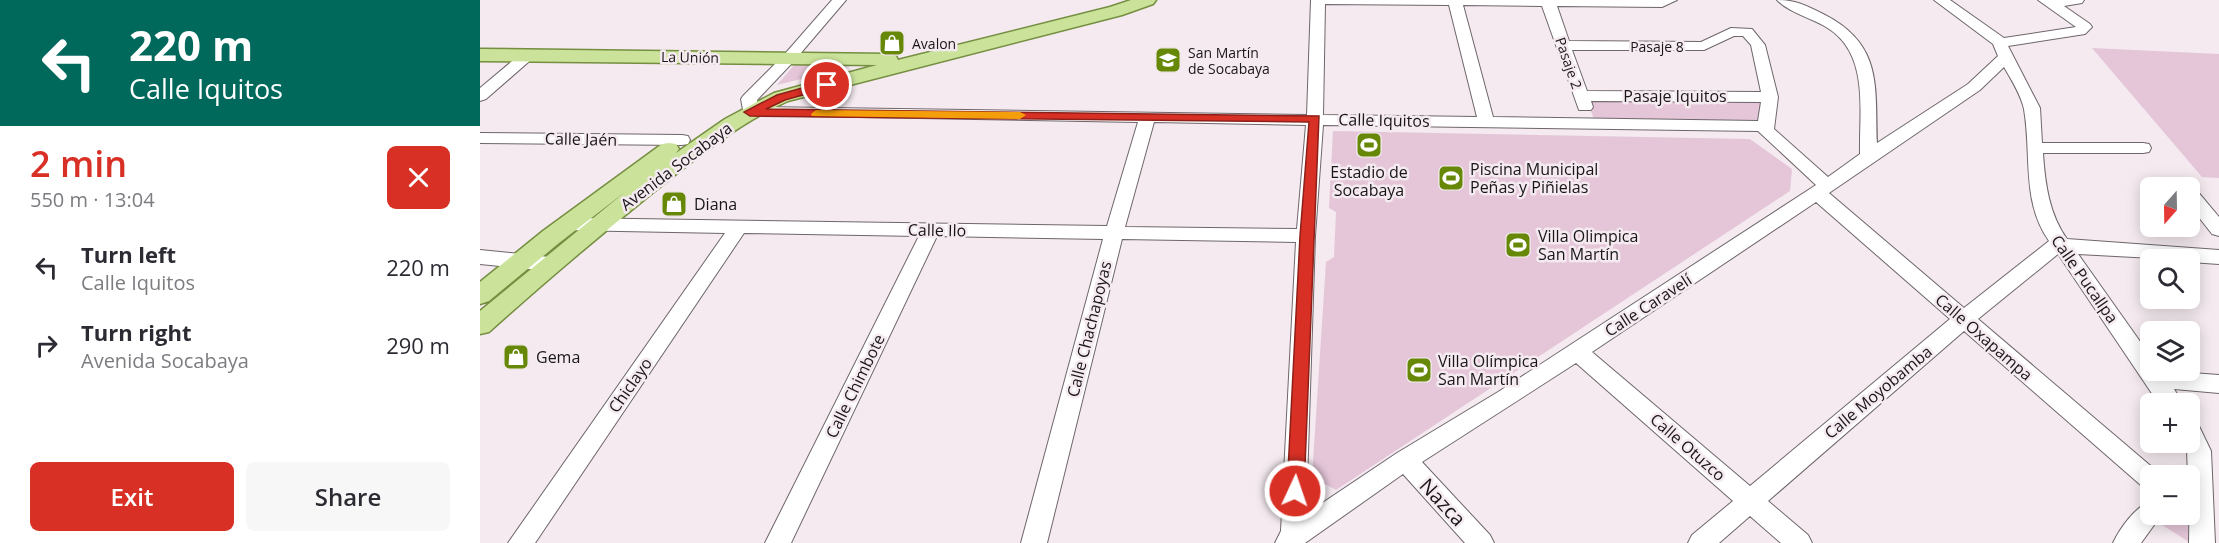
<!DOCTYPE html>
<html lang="en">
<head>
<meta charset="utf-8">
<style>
	:root { --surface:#fff; --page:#f7f7f7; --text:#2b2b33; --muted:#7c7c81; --accent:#d93025 }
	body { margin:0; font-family:"Open Sans",sans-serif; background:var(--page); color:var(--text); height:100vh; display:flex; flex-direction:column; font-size:22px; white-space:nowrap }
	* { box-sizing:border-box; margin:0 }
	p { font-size:20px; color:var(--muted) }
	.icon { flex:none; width:33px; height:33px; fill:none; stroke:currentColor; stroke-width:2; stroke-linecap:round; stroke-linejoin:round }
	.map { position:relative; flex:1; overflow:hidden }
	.sheet { display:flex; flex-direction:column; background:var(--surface); width:480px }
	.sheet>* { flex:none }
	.guide { background:#00695c; color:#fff; overflow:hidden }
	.needle { width:39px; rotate:200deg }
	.fabs { position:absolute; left:1660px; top:177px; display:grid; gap:12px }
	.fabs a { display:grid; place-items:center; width:60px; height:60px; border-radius:9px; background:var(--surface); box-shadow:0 3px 15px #0003; font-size:30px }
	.pin { position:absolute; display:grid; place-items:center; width:51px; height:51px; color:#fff; margin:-26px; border:3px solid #fff; border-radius:50%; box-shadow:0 2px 6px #0007 }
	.me { position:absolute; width:66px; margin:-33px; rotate:3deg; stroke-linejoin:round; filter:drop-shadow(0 0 4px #0008) }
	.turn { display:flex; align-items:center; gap:21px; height:126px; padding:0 30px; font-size:27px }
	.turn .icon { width:78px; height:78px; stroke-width:2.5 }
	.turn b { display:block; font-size:42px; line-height:51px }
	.round { display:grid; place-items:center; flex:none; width:63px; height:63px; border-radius:9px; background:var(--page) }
	.head { display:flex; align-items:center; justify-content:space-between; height:102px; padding:0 30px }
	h1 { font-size:36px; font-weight:600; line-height:45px; color:var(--accent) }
	.action { display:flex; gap:12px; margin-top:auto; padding:12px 30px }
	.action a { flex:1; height:69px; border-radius:9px; background:var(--accent); color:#fff; font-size:24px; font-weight:600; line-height:69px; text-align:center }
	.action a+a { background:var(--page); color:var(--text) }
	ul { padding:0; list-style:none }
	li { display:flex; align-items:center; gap:18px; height:78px; padding:0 30px }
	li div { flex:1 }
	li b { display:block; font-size:22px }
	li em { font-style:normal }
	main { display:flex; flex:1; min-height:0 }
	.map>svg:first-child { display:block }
	.green { fill:#e4c6d8 }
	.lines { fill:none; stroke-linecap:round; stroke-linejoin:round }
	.minor-casing { stroke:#6e666b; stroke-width:2 }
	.major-casing { stroke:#758e40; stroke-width:3 }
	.minor { fill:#fff; fill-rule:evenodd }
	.major { fill:#cae299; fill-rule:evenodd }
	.route { fill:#d93025; stroke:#8d1f18; stroke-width:1.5 }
	.slow { fill:#f59e0b }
	.labels { text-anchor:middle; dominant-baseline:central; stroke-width:5; stroke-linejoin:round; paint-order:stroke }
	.far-poi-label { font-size:14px; fill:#191618; stroke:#f4eaf0; text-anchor:start }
	.far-street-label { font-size:14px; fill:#191618; stroke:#f4eaf0 }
	.street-label { font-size:16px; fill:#191618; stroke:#f4eaf0 }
	.poi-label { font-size:16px; fill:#191618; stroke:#f4eaf0; text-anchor:start }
	.near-street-label { font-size:20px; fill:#191618; stroke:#f4eaf0 }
</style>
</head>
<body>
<main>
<section class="sheet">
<div class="guide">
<div class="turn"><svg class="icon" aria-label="left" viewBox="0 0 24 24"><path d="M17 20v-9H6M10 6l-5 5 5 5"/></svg><div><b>220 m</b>Calle Iquitos</div></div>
</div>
<div class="head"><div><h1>2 min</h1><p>550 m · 13:04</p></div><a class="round" style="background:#d93025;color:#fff"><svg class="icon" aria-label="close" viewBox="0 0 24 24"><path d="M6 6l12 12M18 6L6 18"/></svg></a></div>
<ul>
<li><svg class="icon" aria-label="left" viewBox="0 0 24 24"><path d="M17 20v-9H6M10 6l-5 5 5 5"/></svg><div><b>Turn left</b><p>Calle Iquitos</p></div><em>220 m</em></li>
<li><svg class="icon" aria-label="right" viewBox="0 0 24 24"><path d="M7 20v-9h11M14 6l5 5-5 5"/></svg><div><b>Turn right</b><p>Avenida Socabaya</p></div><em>290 m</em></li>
</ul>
<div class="action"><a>Exit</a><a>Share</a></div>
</section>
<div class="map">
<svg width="1739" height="543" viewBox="0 0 1739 543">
	<rect width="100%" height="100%" fill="#f4eaf0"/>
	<g class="green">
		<path d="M1612,48L1739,54V178L1722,177Z"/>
		<path d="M316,63L369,65V67L297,85Z"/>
		<path d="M1285,99L1279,122L1114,119L1107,101Z"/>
		<path d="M853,131L1270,139L1312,169L1310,191L856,490L832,477L846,262L854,257L856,212L849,208Z"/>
		<path d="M1690,515H1702L1708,523L1709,542L1682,525Z"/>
	</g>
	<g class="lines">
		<g class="minor-casing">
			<g id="minor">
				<path d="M352,0H366L314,61L277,100L278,107L827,115L831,0H1197L1182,7L1077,6L1089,41L1221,42L1251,28L1272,29L1285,45L1298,97L1294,129L1348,177L1380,154C1379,110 1390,53 1346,27C1331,18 1308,12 1297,0C1317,0 1327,6 1345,15C1403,45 1395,87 1397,143L1488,84L1518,56L1513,44L1454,0H1470L1524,38L1596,27L1558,0H1604L1602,3L1584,6L1610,24L1612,27L1605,34L1528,46L1560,108L1562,143H1663L1669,144L1671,148L1669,152L1663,153H1563C1565,183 1569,214 1587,239L1739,250V264L1710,262V260L1598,254L1671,357V370L1739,375V393L1694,389L1703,404H1679L1578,254L1498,319L1679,473L1681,476H1671V490L1663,487L1484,331L1288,501L1328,535L1332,543H1301L1270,516L1239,543H1208L1212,535L1253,501L1096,363L942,462L1010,535L1014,543H985L923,474L825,543H795L801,531L816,242L642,239L567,543H541L623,239L457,236L311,543H285L439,236L264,233L55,543H28L245,233L88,230L81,228L79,224L81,220L88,218L627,226L658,122L264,115L261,99L263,96L304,55ZM845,4L969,5L997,117L843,115ZM983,5L1062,6L1099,110H1111L1113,107L1111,101L1281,102L1278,121L1013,117ZM1254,36H1263L1271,45L1281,92L1107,91L1092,50H1224ZM1524,67C1531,79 1541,95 1544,109C1552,155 1541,201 1569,241L1484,308L1349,193L1500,90ZM674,122L826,125L817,229L645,227ZM843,125L1278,131L1336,185L1018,392L917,453L826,514L835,236ZM1336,202L1470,319L1270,486L1112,352Z"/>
				<path d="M48,50L53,52L56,55L53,58L6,99L0,101V88L43,52Z"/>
				<path d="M0,133L202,135L208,136L210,140L208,144L202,145L0,143Z"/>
				<path d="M1710,191L1718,192L1739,217V236L1732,234L1710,206Z"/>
				<path d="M0,250L69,257L76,259L79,264L76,269L69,271L0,264Z"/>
				<path d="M1710,422L1718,424L1731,451L1735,543H1709L1710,476H1708L1707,451L1704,442H1710Z"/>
				<path d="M1671,501V514H1682L1661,543H1633C1640,528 1655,507 1671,501Z"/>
			</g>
		</g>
		<g class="major-casing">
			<path id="major" d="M651,0H676L673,4L642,15L308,101C255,125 210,163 165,199C112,242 60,286 9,332L0,334V311L145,192L79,243L9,301L0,304V282L63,231L182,144L189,143L196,144L199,149L196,153L245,119L294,93L397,65L0,61V49L409,54L416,56L418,60L630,7Z"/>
		</g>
		<use href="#minor" class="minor"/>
		<use href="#major" class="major"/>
	</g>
	<path class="route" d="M347,81L352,85L351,87L305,100L286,109L839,116L824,491L821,496L815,498L809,496L807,491L820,236L829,122L270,116L264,112L297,95Z"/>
	<path class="slow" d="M336,110L540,112L546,115L540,119L332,116L331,114Z"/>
	<defs>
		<g id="shop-square" transform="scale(1.35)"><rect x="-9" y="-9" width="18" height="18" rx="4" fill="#668806" stroke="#f4eaf0"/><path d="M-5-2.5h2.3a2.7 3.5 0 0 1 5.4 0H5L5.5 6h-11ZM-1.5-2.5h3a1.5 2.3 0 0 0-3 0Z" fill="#fff"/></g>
		<g id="school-square" transform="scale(1.35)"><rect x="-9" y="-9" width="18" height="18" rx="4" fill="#668806" stroke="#f4eaf0"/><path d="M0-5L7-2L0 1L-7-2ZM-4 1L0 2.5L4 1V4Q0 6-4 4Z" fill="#fff"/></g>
		<g id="stadium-square" transform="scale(1.35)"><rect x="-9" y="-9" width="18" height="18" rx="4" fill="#668806" stroke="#f4eaf0"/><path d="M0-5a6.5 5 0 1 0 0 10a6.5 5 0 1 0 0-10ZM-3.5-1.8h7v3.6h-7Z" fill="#fff"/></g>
	</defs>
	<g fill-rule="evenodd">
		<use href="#shop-square" x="412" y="43"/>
		<use href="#school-square" x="688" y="60"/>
		<use href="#stadium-square" x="889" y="145"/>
		<use href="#stadium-square" x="971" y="178"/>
		<use href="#shop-square" x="194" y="204"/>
		<use href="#stadium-square" x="1038" y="245"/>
		<use href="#shop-square" x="36" y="357"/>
		<use href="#stadium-square" x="939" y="370"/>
	</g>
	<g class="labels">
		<g class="far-poi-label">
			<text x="432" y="43">Avalon</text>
			<text x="708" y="52">San Martín<tspan x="708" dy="16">de Socabaya</tspan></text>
		</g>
		<g class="far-street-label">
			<text x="1177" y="46">Pasaje 8</text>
			<text transform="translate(210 57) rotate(1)">La Unión</text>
			<text transform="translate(1089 63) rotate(71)">Pasaje 2</text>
		</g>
		<g class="street-label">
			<text x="1195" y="96">Pasaje Iquitos</text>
			<text transform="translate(904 120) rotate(1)">Calle Iquitos</text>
			<text transform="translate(101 139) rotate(1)">Calle Jaén</text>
			<text transform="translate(196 166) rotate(-37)">Avenida Socabaya</text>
			<text transform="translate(457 230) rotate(1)">Calle Ilo</text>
			<text transform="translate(1605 279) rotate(55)">Calle Pucallpa</text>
			<text transform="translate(1168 305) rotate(-33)">Calle Caravelí</text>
			<text transform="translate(609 329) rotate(-76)">Calle Chachapoyas</text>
			<text transform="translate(1504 337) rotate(41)">Calle Oxapampa</text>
			<text transform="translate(150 385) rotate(-55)">Chiclayo</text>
			<text transform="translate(375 386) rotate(-64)">Calle Chimbote</text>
			<text transform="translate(1398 392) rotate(-40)">Calle Moyobamba</text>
			<text transform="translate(1208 447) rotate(41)">Calle Otuzco</text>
		</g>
		<g class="poi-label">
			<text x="990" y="169">Piscina Municipal<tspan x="990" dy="18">Peñas y Piñielas</tspan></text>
			<text x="889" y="172" text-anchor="middle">Estadio de<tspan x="889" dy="18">Socabaya</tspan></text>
			<text x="214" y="204">Diana</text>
			<text x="1058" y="236">Villa Olimpica<tspan x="1058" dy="18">San Martín</tspan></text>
			<text x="56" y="357">Gema</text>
			<text x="958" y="361">Villa Olímpica<tspan x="958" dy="18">San Martín</tspan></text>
		</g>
		<g class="near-street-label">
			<text transform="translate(963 502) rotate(47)">Nazca</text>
		</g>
	</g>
</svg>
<div class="fabs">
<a><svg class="needle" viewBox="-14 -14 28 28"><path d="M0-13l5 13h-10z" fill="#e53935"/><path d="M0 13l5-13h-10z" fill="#7c7c81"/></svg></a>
<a><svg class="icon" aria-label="search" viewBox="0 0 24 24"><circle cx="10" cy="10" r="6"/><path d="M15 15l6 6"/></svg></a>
<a><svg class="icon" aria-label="layers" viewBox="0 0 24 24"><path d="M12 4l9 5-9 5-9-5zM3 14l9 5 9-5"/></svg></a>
<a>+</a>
<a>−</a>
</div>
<div class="pin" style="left:347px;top:85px;background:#d93025"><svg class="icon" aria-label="arrive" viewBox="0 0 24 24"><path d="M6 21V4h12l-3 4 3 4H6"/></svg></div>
<svg class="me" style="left:815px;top:491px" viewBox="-20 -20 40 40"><circle r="17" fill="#d93025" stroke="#fff" stroke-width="3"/><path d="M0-11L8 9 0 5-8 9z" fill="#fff"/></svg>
</div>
</main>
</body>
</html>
